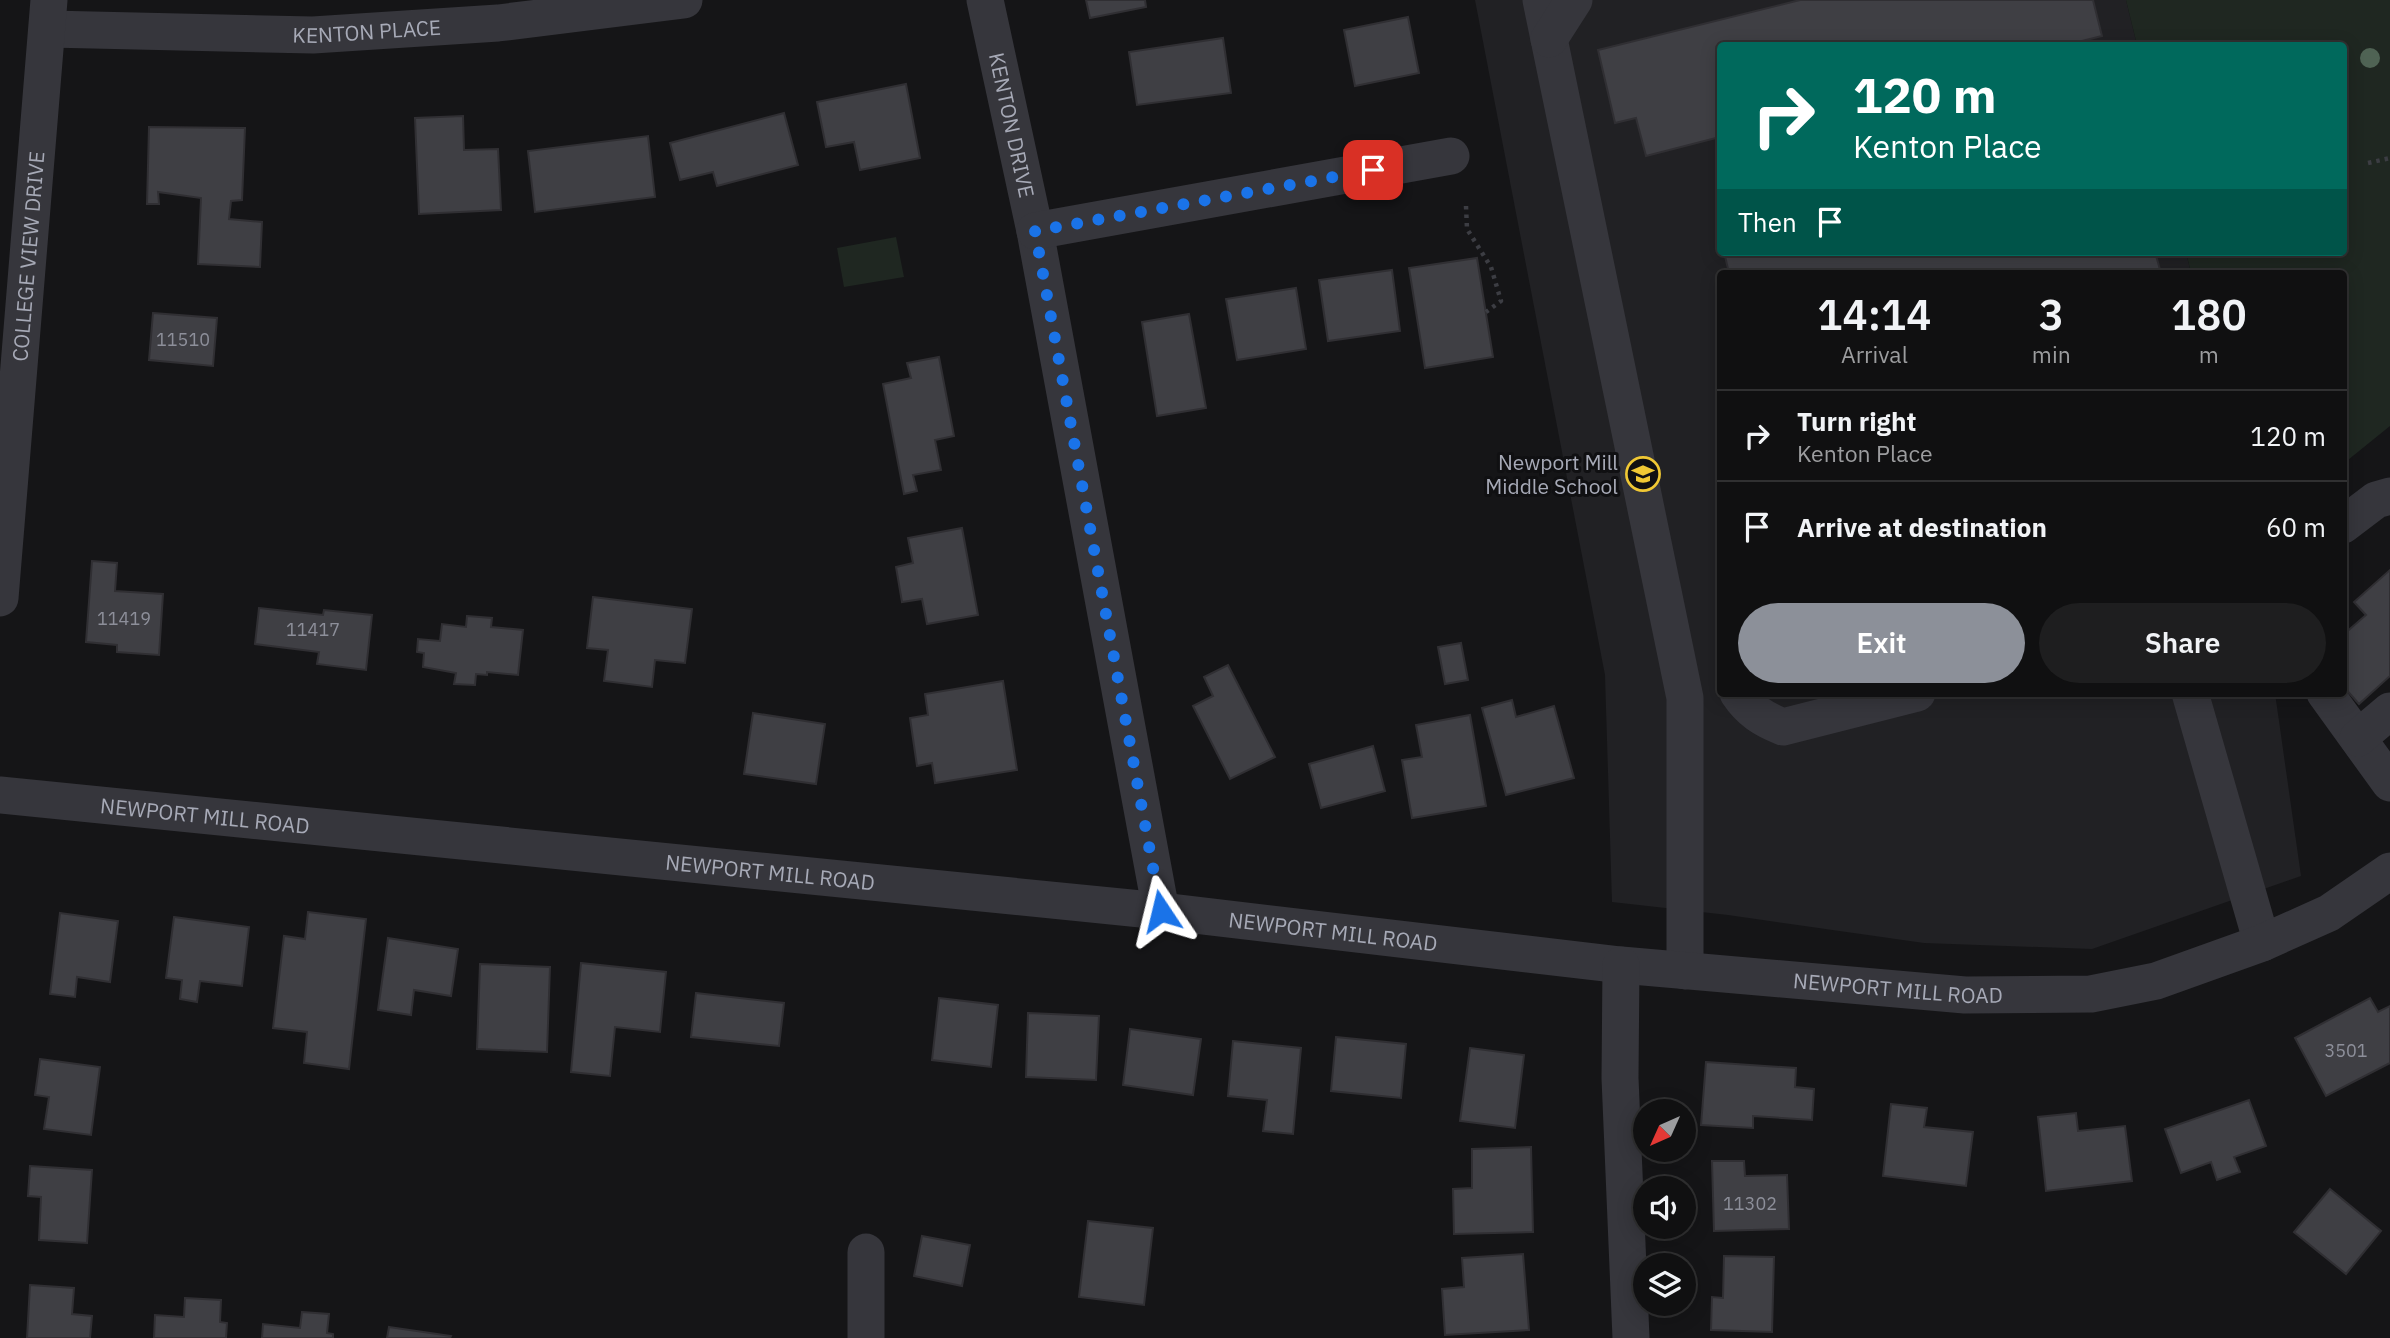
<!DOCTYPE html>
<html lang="en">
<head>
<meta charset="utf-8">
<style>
	:root { --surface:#101011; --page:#1e1e1f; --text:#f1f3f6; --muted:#9c9d9f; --line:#303031; --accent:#8c9099 }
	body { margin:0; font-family:"IBM Plex Sans",sans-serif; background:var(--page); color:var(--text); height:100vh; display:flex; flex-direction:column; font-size:26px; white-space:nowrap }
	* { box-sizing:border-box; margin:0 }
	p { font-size:23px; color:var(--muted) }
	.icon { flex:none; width:38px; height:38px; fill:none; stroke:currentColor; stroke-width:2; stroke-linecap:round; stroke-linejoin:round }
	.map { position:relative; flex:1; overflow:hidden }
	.side { position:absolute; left:1717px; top:270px; width:630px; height:427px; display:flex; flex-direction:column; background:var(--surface); border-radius:7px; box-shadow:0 4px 18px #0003,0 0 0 2px var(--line) }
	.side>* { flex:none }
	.hud { position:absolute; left:1717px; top:42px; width:630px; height:214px; border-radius:7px; box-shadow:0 4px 18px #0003,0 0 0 2px var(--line); background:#00695c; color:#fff; overflow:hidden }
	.needle { width:46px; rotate:225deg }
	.controls { position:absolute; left:1633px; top:1099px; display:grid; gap:14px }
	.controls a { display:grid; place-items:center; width:63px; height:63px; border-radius:50%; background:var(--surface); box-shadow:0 4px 18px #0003,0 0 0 2px var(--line); font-size:35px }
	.pin { position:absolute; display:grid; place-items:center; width:60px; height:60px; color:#fff; margin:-30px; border-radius:14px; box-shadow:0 4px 10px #0006 }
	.me { position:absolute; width:77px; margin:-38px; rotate:350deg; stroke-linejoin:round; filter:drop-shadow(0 0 5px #0008) }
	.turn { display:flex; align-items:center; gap:24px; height:147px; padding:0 21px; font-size:32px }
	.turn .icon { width:91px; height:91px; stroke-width:2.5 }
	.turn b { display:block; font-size:49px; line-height:60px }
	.then { display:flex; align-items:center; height:66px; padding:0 21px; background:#0003; gap:14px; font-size:26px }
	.eta { display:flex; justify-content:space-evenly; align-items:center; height:119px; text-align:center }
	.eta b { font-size:42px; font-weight:600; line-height:49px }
	.primary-button { display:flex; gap:14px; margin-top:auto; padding:14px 21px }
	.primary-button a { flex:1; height:80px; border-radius:42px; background:var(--accent); color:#fff; font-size:28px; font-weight:600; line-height:80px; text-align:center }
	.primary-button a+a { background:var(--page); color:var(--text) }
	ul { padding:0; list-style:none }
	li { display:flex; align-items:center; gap:21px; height:91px; padding:0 21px; border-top:2px solid var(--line) }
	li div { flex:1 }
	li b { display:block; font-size:26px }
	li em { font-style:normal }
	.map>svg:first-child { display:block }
	.built { fill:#212124 }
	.green { fill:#1f2721 }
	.building { fill:#3f3f44; stroke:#302f33; stroke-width:2 }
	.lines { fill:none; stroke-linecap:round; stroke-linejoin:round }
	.path { stroke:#3c3d43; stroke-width:4.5; stroke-dasharray:3.5 5; stroke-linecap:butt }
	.minor { stroke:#36363c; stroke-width:37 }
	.tree { fill:#4f6354 }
	.route { stroke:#1a73e8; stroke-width:12; stroke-dasharray:0 21.6 }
	.labels { text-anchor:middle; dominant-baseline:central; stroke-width:6; stroke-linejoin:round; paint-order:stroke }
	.number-label { font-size:18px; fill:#8d8f9a }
	.street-label { font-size:21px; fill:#a7aab7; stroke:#101012 }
	.poi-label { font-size:21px; fill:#a7aab7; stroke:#101012; text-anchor:end }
</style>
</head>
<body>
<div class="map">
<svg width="2390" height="1338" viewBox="0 0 2390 1338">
	<rect width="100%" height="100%" fill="#151517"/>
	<path class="built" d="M1475,0H2126L2137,45L1720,46V252H2186L2191,273H1720V693H2275L2301,876L2092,949L1924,943L1728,915L1612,902L1605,675Z"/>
	<g class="green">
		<path d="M2126,0H2390V426L2343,464V273H2191L2186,252H2343V46L2137,45Z"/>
		<path d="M896,237L904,277L844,287L837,248Z"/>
	</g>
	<g class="building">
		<path d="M1086,0H1145L1146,7L1090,18Z"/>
		<path d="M1800,0H2093L2102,36L2062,46H1720V137L1646,156L1636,118L1615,123L1598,50Z"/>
		<path d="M1408,17L1419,73L1355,86L1344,30Z"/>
		<path d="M1223,38L1231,93L1137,105L1129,52Z"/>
		<path d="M906,84L920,158L860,170L854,142L826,147L817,102Z"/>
		<path d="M784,113L798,165L717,186L713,172L680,180L670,143Z"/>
		<path d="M463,116L464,150L498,149L501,210L419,214L415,118Z"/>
		<path d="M149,127L245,128L242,200L231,201L229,219L262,222L260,267L198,264L201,198L158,192L159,204H147Z"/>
		<path d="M648,136L655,197L535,212L528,151Z"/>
		<path d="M1724,252H2155L2161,273H1729Z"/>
		<path d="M1477,258L1493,357L1425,368L1409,268Z"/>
		<path d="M1392,270L1400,331L1328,341L1319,280Z"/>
		<path d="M1296,288L1306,349L1237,360L1226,299Z"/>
		<path d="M153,313L217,318L213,366L149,360Z"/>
		<path d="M1189,314L1206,408L1157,416L1142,322Z"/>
		<path d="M939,357L954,436L935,440L941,470L913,475L917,491L904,494L883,384L911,378L907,363Z"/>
		<path d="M962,528L978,615L927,624L922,599L902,602L896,567L913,563L908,538Z"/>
		<path d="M92,561L117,563L115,591L163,594L159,655L117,652V645L86,642Z"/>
		<path d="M2390,570V676L2359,704L2343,686V635L2366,615L2354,602Z"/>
		<path d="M593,597L692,609L685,663L655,660L652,687L604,681L608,650L587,648Z"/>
		<path d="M259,608L323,615L324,610L372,615L366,670L317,664L319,652L255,644Z"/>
		<path d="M467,616L492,618L491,627L523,630L518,675L487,672V675L476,674L475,685L454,684L456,673L423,667L424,653L417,652L418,639L440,641L442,624L466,627Z"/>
		<path d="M1461,643L1468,680L1445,684L1438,647Z"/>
		<path d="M1228,665L1275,757L1230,779L1193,706L1213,696L1204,677Z"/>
		<path d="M1003,681L1017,770L935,783L932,763L917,766L910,718L928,715L925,694Z"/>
		<path d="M1512,700L1516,717L1554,706L1574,778L1506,795L1482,708Z"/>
		<path d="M753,713L825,724L816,784L744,774Z"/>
		<path d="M1470,715L1486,806L1412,818L1402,760L1422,757L1416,725Z"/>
		<path d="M1373,746L1385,791L1321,808L1309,764Z"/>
		<path d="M308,912L366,919L349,1069L304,1063L307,1032L273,1028L284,936L305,939Z"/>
		<path d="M60,913L118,921L110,982L77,977L75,997L50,994Z"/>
		<path d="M174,917L249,927L242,986L200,981L197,1002L180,999L182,980L166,978Z"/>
		<path d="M388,938L458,949L451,996L414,990L411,1015L378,1010Z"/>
		<path d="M581,963L666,972L660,1032L615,1027L610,1076L571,1072Z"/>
		<path d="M480,964L550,967L547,1052L477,1049Z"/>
		<path d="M696,993L784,1003L779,1046L691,1037Z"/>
		<path d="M939,998L998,1005L991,1067L932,1060Z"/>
		<path d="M2370,998L2378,1012L2390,1006V1063L2326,1096L2295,1038Z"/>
		<path d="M1028,1013L1099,1016L1096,1080L1026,1077Z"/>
		<path d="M1130,1029L1201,1039L1193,1095L1123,1085Z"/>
		<path d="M1336,1037L1406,1044L1401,1098L1331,1091Z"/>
		<path d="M1233,1041L1301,1048L1293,1134L1263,1131L1267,1100L1228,1096Z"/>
		<path d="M1470,1048L1524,1055L1515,1128L1460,1121Z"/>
		<path d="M40,1059L100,1067L91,1135L44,1129L49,1097L35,1095Z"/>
		<path d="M1706,1062L1796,1068L1795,1087L1814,1089L1812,1120L1753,1116V1128L1701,1125Z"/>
		<path d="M2249,1100L2266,1146L2234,1157L2240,1172L2217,1180L2211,1162L2181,1173L2165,1129Z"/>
		<path d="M1891,1104L1927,1108L1924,1127L1973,1132L1966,1186L1883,1176Z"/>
		<path d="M2076,1113L2078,1131L2125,1126L2132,1181L2046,1191L2038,1117Z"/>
		<path d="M1531,1147L1533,1232L1454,1234L1453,1189L1472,1188V1149Z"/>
		<path d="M1712,1161H1744L1745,1176L1787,1175L1789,1229L1714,1231Z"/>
		<path d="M30,1166L92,1170L87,1243L39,1240L41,1197L28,1196Z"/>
		<path d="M2330,1189L2381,1231L2346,1274L2294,1232Z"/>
		<path d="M1088,1221L1153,1228L1144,1305L1079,1297Z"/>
		<path d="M922,1236L970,1245L962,1286L914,1276Z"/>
		<path d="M1523,1254L1529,1330L1445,1335L1442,1289L1464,1287L1462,1258Z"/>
		<path d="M1724,1256L1774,1257L1772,1332L1711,1330L1712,1297L1723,1298Z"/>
		<path d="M30,1285L74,1288L72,1314L92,1316L90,1338H27Z"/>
		<path d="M185,1298L221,1300L220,1322L227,1323L226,1338H154L155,1315L184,1317Z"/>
		<path d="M302,1312L329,1314L327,1333L333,1334V1338H262L263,1324L300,1328Z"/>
		<path d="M389,1327L451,1336L450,1338H387Z"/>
	</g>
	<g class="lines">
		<g class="path">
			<path d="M2368,163L2390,158"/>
			<path d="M1466,206L1467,229L1491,267L1501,301L1486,312"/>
		</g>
		<g class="minor">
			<path id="s1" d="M985,0L1035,231L1161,911"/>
			<path d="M1541,0L1685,698V971"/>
			<path id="s2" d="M49,29L313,35L498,23L684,0"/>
			<path d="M1549,39L1574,0"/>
			<path d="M1035,231L1451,156"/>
			<path d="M2343,525L2376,500L2390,496"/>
			<path id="s3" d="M0,598L49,0"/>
			<path d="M1738,693C1750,711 1763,719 1783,727L1917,693"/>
			<path d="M2190,693L2262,943"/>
			<path d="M2325,693L2390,783"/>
			<path d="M2358,738L2390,711"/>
			<path id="s4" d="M0,795L1161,911L1621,965L1965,995L2091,994L2156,981L2262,943L2329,913L2390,871"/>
			<path d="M1621,965L1620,1078L1631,1338"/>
			<path d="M866,1252V1338"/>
		</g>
	</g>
	<circle class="tree" cx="2370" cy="58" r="10"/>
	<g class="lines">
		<path class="route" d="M1161,911L1035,231L1373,170"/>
	</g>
	<defs>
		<g id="school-ring" transform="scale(1.75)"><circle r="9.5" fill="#101012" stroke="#f0c834" stroke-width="1.5"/><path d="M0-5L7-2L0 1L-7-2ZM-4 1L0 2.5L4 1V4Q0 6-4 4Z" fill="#f0c834"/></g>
	</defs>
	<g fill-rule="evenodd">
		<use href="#school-ring" x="1643" y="474"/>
	</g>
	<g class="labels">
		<g class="number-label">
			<text x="183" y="339">11510</text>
			<text x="124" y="618">11419</text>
			<text x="313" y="629">11417</text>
			<text x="2346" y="1050">3501</text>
			<text x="1750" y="1203">11302</text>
		</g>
		<g class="street-label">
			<text stroke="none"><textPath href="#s2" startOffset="318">KENTON PLACE</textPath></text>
			<text stroke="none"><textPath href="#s1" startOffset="128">KENTON DRIVE</textPath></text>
			<text stroke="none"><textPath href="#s3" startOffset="343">COLLEGE VIEW DRIVE</textPath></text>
			<text stroke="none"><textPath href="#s4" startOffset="206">NEWPORT MILL ROAD</textPath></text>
			<text stroke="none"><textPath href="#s4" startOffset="774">NEWPORT MILL ROAD</textPath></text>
			<text stroke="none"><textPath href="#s4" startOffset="1340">NEWPORT MILL ROAD</textPath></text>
			<text stroke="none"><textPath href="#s4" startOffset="1908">NEWPORT MILL ROAD</textPath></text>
		</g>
		<g class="poi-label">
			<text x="1618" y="462">Newport Mill<tspan x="1618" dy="24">Middle School</tspan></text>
		</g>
	</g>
</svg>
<div class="controls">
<a><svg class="needle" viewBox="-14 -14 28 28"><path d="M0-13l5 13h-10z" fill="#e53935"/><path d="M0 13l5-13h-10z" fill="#9c9d9f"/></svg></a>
<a><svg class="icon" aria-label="sound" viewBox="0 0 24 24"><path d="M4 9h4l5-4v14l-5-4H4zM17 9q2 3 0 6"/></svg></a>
<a><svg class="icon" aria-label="layers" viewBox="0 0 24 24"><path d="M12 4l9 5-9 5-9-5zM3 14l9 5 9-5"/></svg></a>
</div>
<div class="pin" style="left:1373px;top:170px;background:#d93025"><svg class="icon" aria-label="arrive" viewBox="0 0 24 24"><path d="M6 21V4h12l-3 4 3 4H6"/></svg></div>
<svg class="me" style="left:1161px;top:911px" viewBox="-20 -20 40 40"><path d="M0-17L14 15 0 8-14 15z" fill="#1a73e8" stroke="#fff" stroke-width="4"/></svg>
<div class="hud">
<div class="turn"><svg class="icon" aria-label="right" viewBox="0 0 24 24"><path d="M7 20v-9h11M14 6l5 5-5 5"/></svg><div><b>120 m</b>Kenton Place</div></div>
<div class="then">Then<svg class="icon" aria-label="arrive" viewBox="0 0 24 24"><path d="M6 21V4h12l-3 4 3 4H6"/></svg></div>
</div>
<section class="side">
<div class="eta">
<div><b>14:14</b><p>Arrival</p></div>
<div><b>3</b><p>min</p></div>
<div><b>180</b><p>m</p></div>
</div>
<ul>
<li><svg class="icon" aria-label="right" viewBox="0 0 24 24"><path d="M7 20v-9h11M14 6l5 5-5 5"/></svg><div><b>Turn right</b><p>Kenton Place</p></div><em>120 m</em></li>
<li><svg class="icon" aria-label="arrive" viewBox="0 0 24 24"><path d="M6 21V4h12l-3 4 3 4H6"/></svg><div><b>Arrive at destination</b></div><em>60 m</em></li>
</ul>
<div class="primary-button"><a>Exit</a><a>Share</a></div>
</section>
</div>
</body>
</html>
